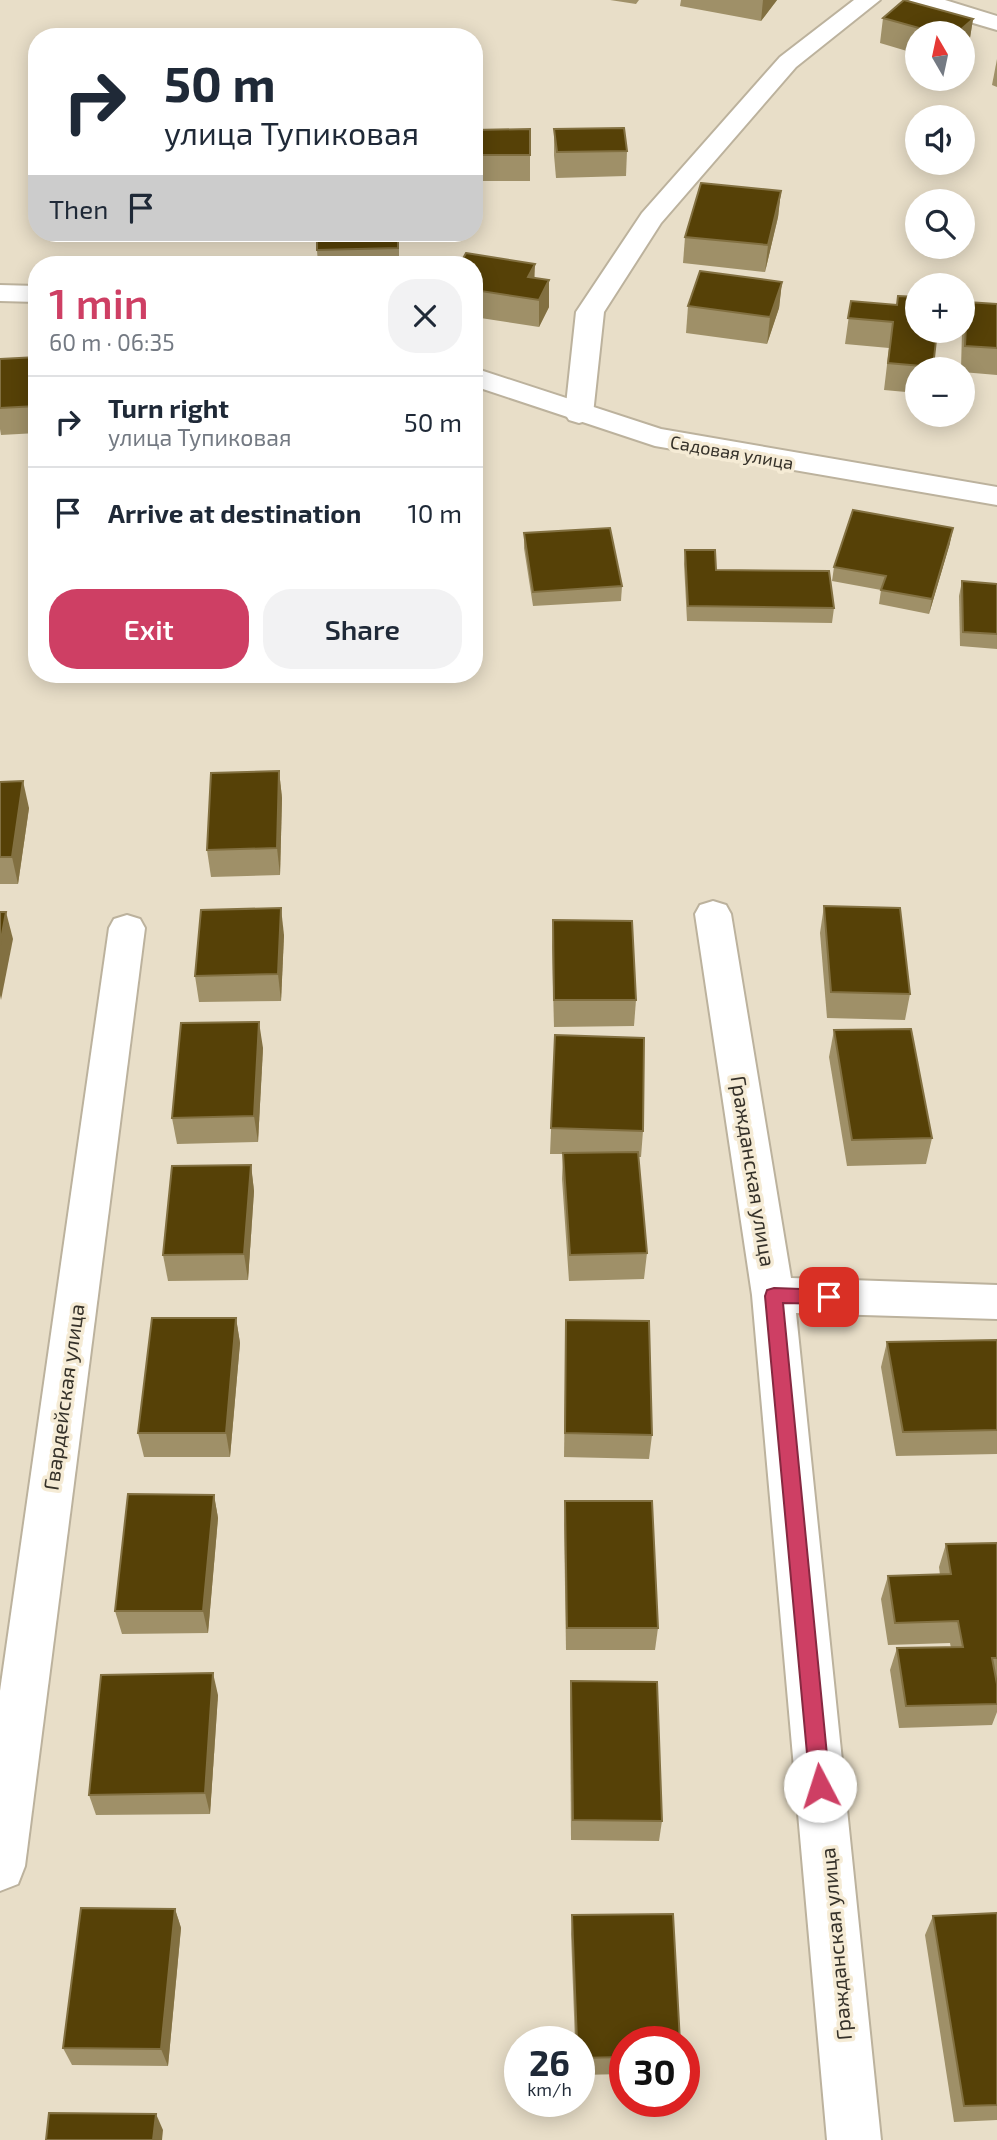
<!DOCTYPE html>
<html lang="en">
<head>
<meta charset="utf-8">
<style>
	:root { --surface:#fff; --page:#f2f2f3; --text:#1f2937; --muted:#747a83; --line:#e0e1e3; --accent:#ce3f64 }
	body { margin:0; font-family:"Exo 2",sans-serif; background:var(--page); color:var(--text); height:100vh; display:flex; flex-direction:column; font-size:26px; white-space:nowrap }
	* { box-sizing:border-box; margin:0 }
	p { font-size:23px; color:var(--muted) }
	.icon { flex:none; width:38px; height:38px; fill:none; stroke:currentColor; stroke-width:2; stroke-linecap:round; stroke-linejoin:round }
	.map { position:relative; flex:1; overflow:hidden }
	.details { position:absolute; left:28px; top:256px; width:455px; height:427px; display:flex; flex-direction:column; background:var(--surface); border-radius:28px; box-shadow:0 4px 18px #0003 }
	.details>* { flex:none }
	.banner { position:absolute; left:28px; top:28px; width:455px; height:214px; border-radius:28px; box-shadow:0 4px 18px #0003; background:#fff; color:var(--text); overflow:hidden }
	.needle { width:46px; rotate:351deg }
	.controls { position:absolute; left:905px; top:21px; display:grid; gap:14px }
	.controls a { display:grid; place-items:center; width:70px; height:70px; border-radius:50%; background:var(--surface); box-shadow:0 4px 18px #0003; font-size:35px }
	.speed { position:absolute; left:504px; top:2026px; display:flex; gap:14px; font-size:35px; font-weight:700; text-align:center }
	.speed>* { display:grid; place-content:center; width:91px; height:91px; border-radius:50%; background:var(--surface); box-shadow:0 4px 18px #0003; line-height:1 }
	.speed small { font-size:18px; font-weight:400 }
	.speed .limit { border:10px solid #d22; background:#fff; color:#111 }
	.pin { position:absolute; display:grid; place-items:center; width:60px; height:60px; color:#fff; margin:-30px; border-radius:14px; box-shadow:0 4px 10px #0006 }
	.me { position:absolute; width:77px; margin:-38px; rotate:355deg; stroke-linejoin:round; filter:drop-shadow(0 0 5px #0008) }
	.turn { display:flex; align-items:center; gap:24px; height:147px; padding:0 21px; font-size:32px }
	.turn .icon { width:91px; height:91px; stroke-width:2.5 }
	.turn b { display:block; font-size:49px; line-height:60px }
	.then { display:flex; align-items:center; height:66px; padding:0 21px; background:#0003; gap:14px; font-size:26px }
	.round { display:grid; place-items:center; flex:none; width:74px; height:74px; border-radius:28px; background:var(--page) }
	.overview { display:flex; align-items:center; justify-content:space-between; height:119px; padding:0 21px }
	h1 { font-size:42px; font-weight:600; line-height:52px; color:var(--accent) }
	.action { display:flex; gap:14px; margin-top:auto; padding:14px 21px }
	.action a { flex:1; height:80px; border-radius:28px; background:var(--accent); color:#fff; font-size:28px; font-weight:600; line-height:80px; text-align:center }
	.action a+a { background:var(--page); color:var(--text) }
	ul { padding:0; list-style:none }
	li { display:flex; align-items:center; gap:21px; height:91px; padding:0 21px; border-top:2px solid var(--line) }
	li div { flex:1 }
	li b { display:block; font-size:26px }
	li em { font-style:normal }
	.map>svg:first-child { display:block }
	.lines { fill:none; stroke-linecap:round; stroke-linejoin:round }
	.minor-casing { stroke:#bcb29d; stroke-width:4 }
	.secondary-casing { stroke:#bcb29d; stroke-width:4 }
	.minor { fill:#fff; fill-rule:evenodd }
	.secondary { fill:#fff; fill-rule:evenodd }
	.wall { fill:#9f9068 }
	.shaded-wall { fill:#827041 }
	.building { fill:#564107; stroke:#827041; stroke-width:2 }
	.route { fill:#ce3f64; stroke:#862941; stroke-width:2 }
	.labels { text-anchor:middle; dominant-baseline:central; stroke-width:7; stroke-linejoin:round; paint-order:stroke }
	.far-street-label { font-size:18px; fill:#353129; stroke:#f5ebd5 }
	.street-label { font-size:21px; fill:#353129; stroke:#f5ebd5 }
</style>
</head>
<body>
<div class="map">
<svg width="997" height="2140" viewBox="0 0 997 2140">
	<rect width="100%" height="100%" fill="#e8dec8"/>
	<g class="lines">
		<g class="minor-casing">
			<g id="minor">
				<path d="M854,0H880L796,67L661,223L604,312L593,414L589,420L579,423L569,420L565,414L576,312L642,213L780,57Z"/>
				<path d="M909,0H945L997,16V30L912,5Z"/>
				<path d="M713,901L726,905L731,914L791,1278L997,1285V1319L796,1313L881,2140H827L752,1295L695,914L700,905Z"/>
				<path d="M127,915L140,919L145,928L25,1866L18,1884L0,1891V1691L109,928L114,919Z"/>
			</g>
		</g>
		<g class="secondary-casing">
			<g id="secondary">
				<path d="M0,285L37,286V302L0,301Z"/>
				<path d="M474,368L661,429L997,487V505L655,446L474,386Z"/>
			</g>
		</g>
		<use href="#minor" class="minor"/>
		<use href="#secondary" class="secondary"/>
	</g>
	<g class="wall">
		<path d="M610,0H639L636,4Z"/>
		<path d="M681,0H777L761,21L680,6Z"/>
		<path d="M883,18L973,19L969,44L962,50V33H917V54L880,43Z"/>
		<path d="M997,59V87L992,85Z"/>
		<path d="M530,129V181H474V130Z"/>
		<path d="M554,129L627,151L626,176L556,178L554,155Z"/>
		<path d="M781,191L778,217L765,272L683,263L685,237Z"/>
		<path d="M399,233V264H318L317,250Z"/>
		<path d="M474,264L534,278L549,307L539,327L474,317Z"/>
		<path d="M782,282L779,308L767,344L686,333L688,306Z"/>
		<path d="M898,296L937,331L933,369H917V393L884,390L889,348L845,344L851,301L897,305Z"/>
		<path d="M967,302L997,304V375L962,372V369H961L962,331Z"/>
		<path d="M37,357V433L1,435L0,429V359Z"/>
		<path d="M524,533L622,586L621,601L533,606L524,548Z"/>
		<path d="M950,543L929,614L879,604L881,590L832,581L834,567Z"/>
		<path d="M685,550L716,570L834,608L832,623L687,621L684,564Z"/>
		<path d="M962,581L997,584V649L960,646L959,596Z"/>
		<path d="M279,771L282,798L280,875L211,877L207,850Z"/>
		<path d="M0,782L29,808L18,884H0Z"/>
		<path d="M824,906L910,994L905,1020L827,1018L820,933Z"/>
		<path d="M553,920L636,1000L634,1026L554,1027L552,947Z"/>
		<path d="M284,935L281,1001L199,1002L195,976Z"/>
		<path d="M834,1030L932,1138L926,1164L847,1166L829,1057Z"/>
		<path d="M555,1035L643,1131L641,1157H638L647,1253L644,1279L569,1281L562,1179L563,1154H550Z"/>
		<path d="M263,1048L258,1142L177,1144L172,1118Z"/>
		<path d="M251,1165L254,1191L248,1280L168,1281L163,1255Z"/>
		<path d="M236,1318L240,1343L230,1457H144L138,1433Z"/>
		<path d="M566,1320L652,1435L649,1459L564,1457Z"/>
		<path d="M997,1340V1454L896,1456L881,1367L887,1342Z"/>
		<path d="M214,1495L218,1518L208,1633L122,1634L115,1611Z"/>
		<path d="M565,1501L658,1628L655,1650H566L564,1525Z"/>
		<path d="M997,1543V1712L992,1725L899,1728L890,1670L897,1648H951L950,1643L888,1645L881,1599L888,1576L940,1575L939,1567L946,1544Z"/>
		<path d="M571,1681L662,1821L659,1841L571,1840L570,1703Z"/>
		<path d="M218,1695L210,1814L96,1815L89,1795Z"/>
		<path d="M175,1909L181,1928L168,2066L72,2065L63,2048Z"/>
		<path d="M997,1913V2120L954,2122L925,1935L933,1916Z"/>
		<path d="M572,1915L625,2042V2074L579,2075V2042H575L571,1934Z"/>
	</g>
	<g class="shaded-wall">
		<path d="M763,0H777L761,21Z"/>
		<path d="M973,19L969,44L962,50V33H957Z"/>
		<path d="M781,191L778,217L765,272L768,245Z"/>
		<path d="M535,264L534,290L528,277Z"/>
		<path d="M549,280V307L539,327V300Z"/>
		<path d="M782,282L779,308L767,344L770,317Z"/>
		<path d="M953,528L950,543L929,614L932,599Z"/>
		<path d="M279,771L282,798L280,875L277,848Z"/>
		<path d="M23,781L29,808L18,884L12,857Z"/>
		<path d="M281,908L284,935L281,1001L278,974Z"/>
		<path d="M6,912L13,939L1,1000L0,995V945Z"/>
		<path d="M259,1022L263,1048L258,1142L254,1116Z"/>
		<path d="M251,1165L254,1191L248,1280L244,1254Z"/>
		<path d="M236,1318L240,1343L230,1457L226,1433Z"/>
		<path d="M214,1495L218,1518L208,1633L203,1611Z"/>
		<path d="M213,1673L218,1695L210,1814L205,1793Z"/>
		<path d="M175,1909L181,1928L168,2066L161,2049Z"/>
		<path d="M156,2114L163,2130L162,2140H153Z"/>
	</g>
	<g class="building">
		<path d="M904,0L973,19L957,33H937L883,18Z"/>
		<path d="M624,128L627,151L557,152L554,129Z"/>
		<path d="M530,129V155H474V130Z"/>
		<path d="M701,183L781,191L768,245L685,237Z"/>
		<path d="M317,233H398V248L317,250Z"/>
		<path d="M466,253L535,264L528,277L549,280L539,300L474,290V264H460Z"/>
		<path d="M700,271L782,282L770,317L688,306Z"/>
		<path d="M898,296L917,297V331H937L933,367L888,363L893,322L848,318L851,301L897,305Z"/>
		<path d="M967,302L997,304V348L965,346Z"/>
		<path d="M37,357V406L0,408V359Z"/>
		<path d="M853,510L953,528L932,599L881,590L886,576L834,567Z"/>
		<path d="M610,528L622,586L533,592L524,533Z"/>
		<path d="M685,550H715L716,570L829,571L834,608L688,606Z"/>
		<path d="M962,581L997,584V634L963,632Z"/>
		<path d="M279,771L277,848L207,850L211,773Z"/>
		<path d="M23,781L12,857H0V782Z"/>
		<path d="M824,906L900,908L910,994L831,992Z"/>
		<path d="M281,908L278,974L195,976L201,910Z"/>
		<path d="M0,912H6L0,945Z"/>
		<path d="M553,920L632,921L636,1000H554Z"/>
		<path d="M259,1022L254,1116L172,1118L181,1023Z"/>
		<path d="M911,1029L932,1138L852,1140L834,1030Z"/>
		<path d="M555,1035L644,1038L643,1131L551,1128Z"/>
		<path d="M638,1152L647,1253L570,1255L563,1153Z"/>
		<path d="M251,1165L244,1254L163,1255L172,1166Z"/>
		<path d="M152,1318H236L226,1433H138Z"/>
		<path d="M566,1320L649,1321L652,1435L565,1433Z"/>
		<path d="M997,1340V1430L903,1432L887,1342Z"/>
		<path d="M128,1494L214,1495L203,1611H115Z"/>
		<path d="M565,1501H652L658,1628H567Z"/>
		<path d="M997,1543V1658H992L997,1684V1704L906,1706L897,1648L963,1647L958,1621L895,1623L888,1576L951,1574L946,1544Z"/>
		<path d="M213,1673L205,1793L89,1795L101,1675Z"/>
		<path d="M571,1681L657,1682L662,1821L573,1820Z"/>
		<path d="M81,1908L175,1909L161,2049L63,2048Z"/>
		<path d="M997,1913V2105L964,2106L933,1916Z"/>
		<path d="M673,1914L680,2042H625V2057L579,2058V2042H577L572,1915Z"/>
		<path d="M49,2113L156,2114L153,2140H46Z"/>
	</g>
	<path class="route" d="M774,1288L829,1290L835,1292L838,1297L835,1302L829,1304L783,1303L830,1786L827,1793L820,1796L813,1793L810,1786L765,1296L767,1290Z"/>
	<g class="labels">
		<g class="far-street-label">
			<text transform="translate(732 452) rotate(10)">Садовая улица</text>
		</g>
		<g class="street-label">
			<text transform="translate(754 1171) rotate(81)">Гражданская улица</text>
			<text transform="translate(63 1397) rotate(-82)">Гвардейская улица</text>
			<text transform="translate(835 1944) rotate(-95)">Гражданская улица</text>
		</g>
	</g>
</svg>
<div class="controls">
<a><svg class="needle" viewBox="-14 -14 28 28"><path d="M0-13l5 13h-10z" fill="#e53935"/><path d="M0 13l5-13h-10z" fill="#747a83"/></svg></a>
<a><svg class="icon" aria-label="sound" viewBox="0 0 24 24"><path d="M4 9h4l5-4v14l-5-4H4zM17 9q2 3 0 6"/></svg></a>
<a><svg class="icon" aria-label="search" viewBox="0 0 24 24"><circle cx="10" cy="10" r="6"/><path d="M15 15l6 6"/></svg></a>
<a>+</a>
<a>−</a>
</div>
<div class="speed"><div>26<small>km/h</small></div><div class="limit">30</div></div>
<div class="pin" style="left:829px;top:1297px;background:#d93025"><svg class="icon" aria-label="arrive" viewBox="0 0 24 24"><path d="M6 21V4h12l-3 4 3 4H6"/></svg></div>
<svg class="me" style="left:820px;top:1786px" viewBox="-20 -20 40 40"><circle r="19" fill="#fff"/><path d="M0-13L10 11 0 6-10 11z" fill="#ce3f64"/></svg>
<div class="banner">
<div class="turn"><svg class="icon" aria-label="right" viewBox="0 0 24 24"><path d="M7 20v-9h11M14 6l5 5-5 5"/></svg><div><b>50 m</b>улица Тупиковая</div></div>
<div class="then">Then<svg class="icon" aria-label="arrive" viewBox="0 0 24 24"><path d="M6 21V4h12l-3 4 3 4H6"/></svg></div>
</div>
<section class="details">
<div class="overview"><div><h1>1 min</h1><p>60 m · 06:35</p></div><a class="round"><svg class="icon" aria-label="close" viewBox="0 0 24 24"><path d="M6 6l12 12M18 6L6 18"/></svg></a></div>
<ul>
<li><svg class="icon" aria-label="right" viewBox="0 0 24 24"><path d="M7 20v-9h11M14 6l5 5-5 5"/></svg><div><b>Turn right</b><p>улица Тупиковая</p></div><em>50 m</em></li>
<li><svg class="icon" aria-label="arrive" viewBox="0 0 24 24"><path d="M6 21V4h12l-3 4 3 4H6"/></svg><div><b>Arrive at destination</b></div><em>10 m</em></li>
</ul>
<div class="action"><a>Exit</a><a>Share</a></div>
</section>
</div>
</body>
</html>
